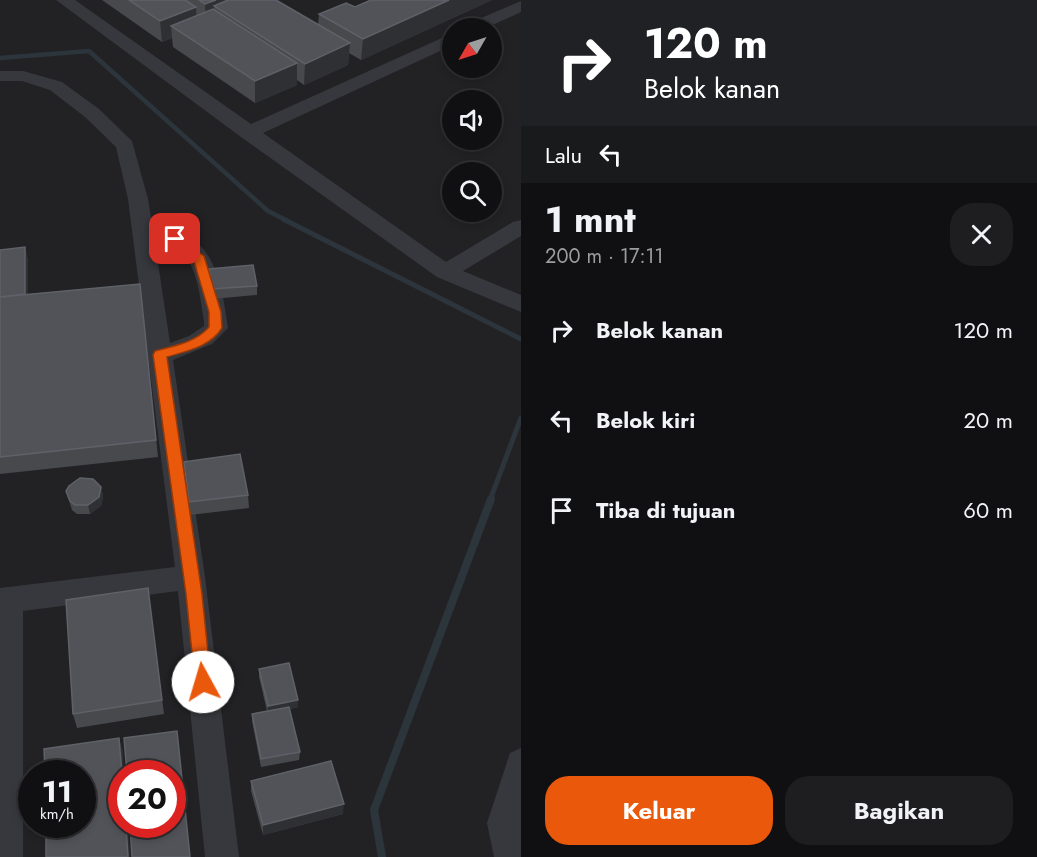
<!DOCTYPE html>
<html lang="id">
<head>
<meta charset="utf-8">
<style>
	:root { --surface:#101012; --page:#1e1e20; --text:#f1f3f6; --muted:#9c9d9f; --line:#303032; --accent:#ea580c }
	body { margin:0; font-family:Jost,sans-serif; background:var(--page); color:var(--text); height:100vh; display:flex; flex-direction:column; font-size:22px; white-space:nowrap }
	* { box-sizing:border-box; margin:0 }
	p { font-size:20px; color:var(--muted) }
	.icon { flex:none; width:33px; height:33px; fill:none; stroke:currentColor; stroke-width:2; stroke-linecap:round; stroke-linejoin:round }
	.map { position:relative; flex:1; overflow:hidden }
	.details { display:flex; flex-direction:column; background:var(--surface); width:516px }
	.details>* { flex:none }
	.guide { background:#202124; color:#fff; overflow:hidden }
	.needle { width:39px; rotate:231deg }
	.buttons { position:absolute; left:442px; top:18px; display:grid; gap:12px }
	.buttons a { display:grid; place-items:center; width:60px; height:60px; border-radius:50%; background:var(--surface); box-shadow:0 3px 9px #0003,0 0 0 2px var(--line); font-size:30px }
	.speed { position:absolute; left:18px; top:760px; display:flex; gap:12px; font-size:30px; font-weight:700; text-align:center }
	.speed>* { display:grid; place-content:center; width:78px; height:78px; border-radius:50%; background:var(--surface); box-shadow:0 3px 9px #0003,0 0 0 2px var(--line); line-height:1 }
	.speed small { font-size:15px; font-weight:400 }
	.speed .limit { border:9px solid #d22; background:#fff; color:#111 }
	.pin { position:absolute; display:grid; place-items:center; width:51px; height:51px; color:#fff; margin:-26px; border-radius:12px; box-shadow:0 3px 9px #0006 }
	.me { position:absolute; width:66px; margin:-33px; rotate:354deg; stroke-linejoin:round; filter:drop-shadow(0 0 4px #0008) }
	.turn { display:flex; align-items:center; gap:21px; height:126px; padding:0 24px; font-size:27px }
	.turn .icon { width:78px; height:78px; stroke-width:2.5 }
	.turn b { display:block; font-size:42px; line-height:51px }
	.then { display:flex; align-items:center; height:57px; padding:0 24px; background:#0003; gap:12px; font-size:22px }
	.round { display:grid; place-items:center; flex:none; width:63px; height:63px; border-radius:24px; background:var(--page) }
	.headline { display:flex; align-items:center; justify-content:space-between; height:102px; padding:0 24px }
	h1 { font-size:36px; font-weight:700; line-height:45px }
	.button { display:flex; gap:12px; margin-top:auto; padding:12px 24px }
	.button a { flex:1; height:69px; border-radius:24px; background:var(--accent); color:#fff; font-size:24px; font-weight:700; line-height:69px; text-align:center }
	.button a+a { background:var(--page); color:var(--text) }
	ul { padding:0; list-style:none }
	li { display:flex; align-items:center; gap:18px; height:90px; padding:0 24px }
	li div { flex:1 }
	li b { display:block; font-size:22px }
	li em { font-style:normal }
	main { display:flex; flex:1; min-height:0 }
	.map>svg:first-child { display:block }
	.built { fill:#222225; fill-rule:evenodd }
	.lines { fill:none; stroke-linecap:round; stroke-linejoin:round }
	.stream-far2 { stroke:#2c353c; stroke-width:4.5 }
	.stream-far1 { stroke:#2c353c; stroke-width:5 }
	.stream { stroke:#2c353c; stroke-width:8 }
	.minor { fill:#37383d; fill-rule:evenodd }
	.wall { fill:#47494d }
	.shaded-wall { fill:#2f3033 }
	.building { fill:#525359; stroke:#5f6168; stroke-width:1.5 }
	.route { fill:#ea580c; stroke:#983908; stroke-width:1.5 }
</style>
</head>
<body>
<main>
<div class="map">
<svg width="521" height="857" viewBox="0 0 521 857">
	<rect width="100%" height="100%" fill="#161618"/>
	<path class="built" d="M0,0H521V857H0ZM453,28H492V68H453ZM453,100H492V140H453ZM453,172H492V212H453ZM32,774H82V825H32ZM122,774H172V825H122Z"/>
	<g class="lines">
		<path class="stream-far2" d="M0,58L89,51L268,211L286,220"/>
		<g class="stream-far1">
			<path d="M283,219L521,339"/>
			<path d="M490,500L521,418"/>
		</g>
		<path class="stream" d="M382,857L374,810L491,499"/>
		<g class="minor">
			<path d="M56,0H75L251,124L453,33V45L263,133L446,262L513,222L521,220V236L463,271L521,295V312L437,277L241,137Z"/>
			<path d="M521,1V12L486,28H464L467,24Z"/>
			<path d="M0,71H23L62,82L99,109L132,141L148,199L151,218C166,225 183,231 196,242C219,260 224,301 228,328L212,344L173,360L205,577L239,857H205L178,591L23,611V857H0V588L175,567L128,199L116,147L85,117L50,90L22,81H0ZM154,236C165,241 179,247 186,257C198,273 201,302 204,321V326L189,336L170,343Z"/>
			<path d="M521,748V857H494L487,823L510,753Z"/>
		</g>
	</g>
	<g class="wall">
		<path d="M102,0H276L318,25L319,14L355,7L371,0H492L361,60L349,53L348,65L304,85L297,80V85L255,103L173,47L172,38L162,42Z"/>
		<path d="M25,247L28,261V294L140,284L158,457L0,474V250Z"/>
		<path d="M209,269L257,286V295L212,299Z"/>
		<path d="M184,462L248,495L249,508L190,515Z"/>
		<path d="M101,487L103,496L101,506L90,514H77L72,510L66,491Z"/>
		<path d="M148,588L164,714L77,728L73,714Z"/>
		<path d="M259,669L298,700V707L290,709L300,752L299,760L261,767L252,721V714L267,711L259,677Z"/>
		<path d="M251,781L343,814L263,835L251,791Z"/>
	</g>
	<g class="shaded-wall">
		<path d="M216,0H240L214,6L215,22L206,25L205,4Z"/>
		<path d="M449,0H492L361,60L363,39Z"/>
		<path d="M196,7L197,28L171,26L172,38L162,42L160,21Z"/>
		<path d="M350,43L348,65L304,85L305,64Z"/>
		<path d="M297,63V85L255,103V81Z"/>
		<path d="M25,247L28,261V311L25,297Z"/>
		<path d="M101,487L103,496L101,506L90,514L88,505Z"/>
		<path d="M298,700V707L267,714L268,706Z"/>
		<path d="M119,738L123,751L124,774H122Z"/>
		<path d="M344,804L343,814L263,835V825Z"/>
		<path d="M126,825H128L130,857H128Z"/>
	</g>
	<g class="building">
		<path d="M129,0H185L196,7L160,21Z"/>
		<path d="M199,0H216L205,4Z"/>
		<path d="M228,0H276L350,43L305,64L214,6Z"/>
		<path d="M371,0H449L363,39L319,14L346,3L355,7Z"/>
		<path d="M213,9L297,63L255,81L171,26Z"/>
		<path d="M25,247V294L0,297V250Z"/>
		<path d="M253,265L257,286L212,289L209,269Z"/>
		<path d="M140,284L156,440L0,457V297Z"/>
		<path d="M240,454L248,495L189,502L184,462Z"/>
		<path d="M80,478L93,479L101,487L99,497L88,505H75L70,501L66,491L69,486Z"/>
		<path d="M148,588L162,700L73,714L66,600Z"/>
		<path d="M289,663L298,700L268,706L259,669Z"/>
		<path d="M289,707L300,752L261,759L252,714Z"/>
		<path d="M177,731L190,857H132L130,825H172V774H127L124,738Z"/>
		<path d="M119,738L122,774V825H126L128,857H46V825H82V774H45L44,749Z"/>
		<path d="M331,761L344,804L263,825L251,781Z"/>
	</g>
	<path class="route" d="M175,235L204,256L221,312L222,328C210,347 187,351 167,357L202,594L211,682L209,687L203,689L197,687L195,682L186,594L153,355L155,351C174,346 196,342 209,327V312L193,258L171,242L169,239Z"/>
</svg>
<div class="buttons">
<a><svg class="needle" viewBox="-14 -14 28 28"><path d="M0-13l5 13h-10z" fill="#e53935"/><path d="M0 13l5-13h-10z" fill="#9c9d9f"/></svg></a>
<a><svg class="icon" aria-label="sound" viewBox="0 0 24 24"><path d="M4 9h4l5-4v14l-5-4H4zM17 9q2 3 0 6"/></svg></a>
<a><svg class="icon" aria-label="search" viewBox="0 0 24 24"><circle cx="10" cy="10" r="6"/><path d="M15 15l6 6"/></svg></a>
</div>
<div class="speed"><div>11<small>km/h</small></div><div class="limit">20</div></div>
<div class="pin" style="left:175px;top:239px;background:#d93025"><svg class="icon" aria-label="arrive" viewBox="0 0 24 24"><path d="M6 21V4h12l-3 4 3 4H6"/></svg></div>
<svg class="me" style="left:203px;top:682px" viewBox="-20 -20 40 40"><circle r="19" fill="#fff"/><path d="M0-13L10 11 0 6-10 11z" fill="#ea580c"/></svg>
</div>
<section class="details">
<div class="guide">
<div class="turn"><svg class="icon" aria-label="right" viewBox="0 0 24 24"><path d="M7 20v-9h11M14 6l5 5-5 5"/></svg><div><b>120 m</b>Belok kanan</div></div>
<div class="then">Lalu<svg class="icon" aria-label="left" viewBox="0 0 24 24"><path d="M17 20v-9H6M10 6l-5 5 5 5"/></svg></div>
</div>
<div class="headline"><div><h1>1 mnt</h1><p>200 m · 17:11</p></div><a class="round"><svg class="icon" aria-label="close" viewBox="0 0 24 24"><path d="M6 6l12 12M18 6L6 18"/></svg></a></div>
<ul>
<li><svg class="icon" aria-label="right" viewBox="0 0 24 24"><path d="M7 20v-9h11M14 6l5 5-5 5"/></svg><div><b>Belok kanan</b></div><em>120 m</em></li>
<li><svg class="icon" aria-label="left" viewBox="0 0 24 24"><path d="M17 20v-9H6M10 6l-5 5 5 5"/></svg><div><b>Belok kiri</b></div><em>20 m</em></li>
<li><svg class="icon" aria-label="arrive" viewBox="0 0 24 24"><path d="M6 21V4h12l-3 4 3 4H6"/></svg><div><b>Tiba di tujuan</b></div><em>60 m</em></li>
</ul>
<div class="button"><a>Keluar</a><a>Bagikan</a></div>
</section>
</main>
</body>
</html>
